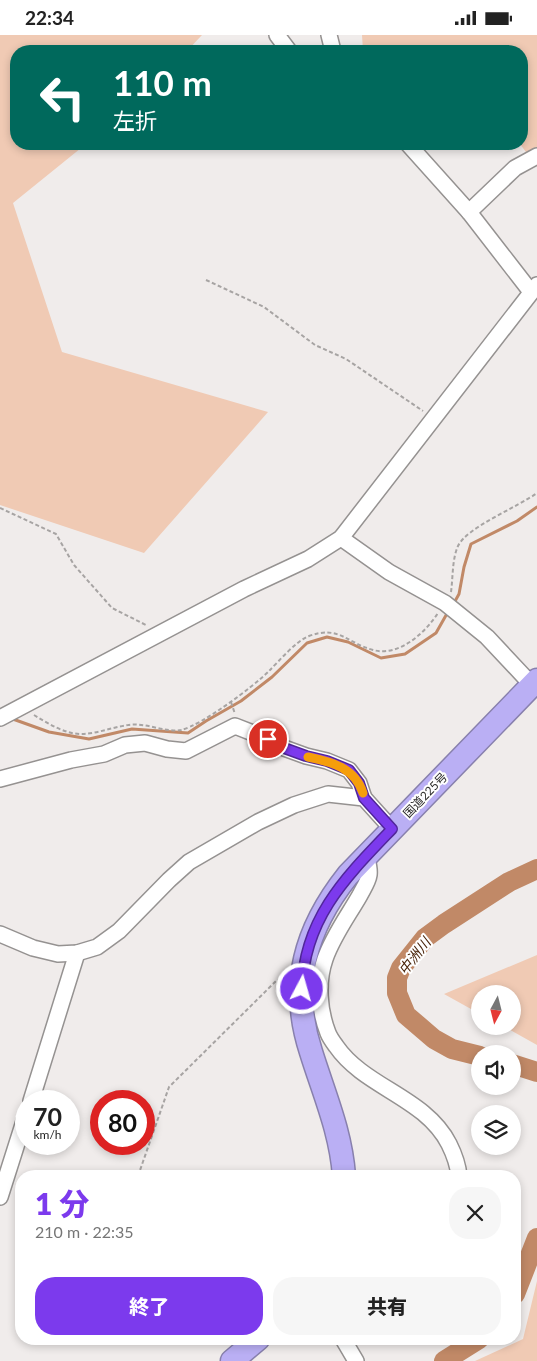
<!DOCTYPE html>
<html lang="ja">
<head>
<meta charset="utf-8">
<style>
	:root { --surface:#fff; --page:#f6f6f6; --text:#222; --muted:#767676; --accent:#7c3aed }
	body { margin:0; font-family:Lato,"Noto Sans JP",sans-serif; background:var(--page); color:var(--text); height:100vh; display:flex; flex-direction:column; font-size:19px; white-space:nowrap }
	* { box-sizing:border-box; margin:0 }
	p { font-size:16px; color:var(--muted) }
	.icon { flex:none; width:28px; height:28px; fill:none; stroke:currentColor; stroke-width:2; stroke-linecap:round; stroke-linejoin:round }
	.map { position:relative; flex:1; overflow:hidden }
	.panel { position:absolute; left:15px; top:1135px; width:506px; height:175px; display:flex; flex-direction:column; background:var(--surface); border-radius:20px; box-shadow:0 2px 8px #0003 }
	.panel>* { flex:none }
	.top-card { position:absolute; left:10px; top:10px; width:518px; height:105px; border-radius:20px; box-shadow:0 2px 8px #0003; background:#00695c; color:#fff; overflow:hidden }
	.needle { width:32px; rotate:187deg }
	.buttons { position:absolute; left:471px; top:950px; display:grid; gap:10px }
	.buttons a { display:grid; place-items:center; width:50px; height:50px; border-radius:50%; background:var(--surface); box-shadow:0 2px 8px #0003; font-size:25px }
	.speed { position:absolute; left:15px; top:1055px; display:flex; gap:10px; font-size:25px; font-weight:700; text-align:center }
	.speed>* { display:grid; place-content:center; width:65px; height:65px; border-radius:50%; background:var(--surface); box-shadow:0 2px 8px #0003; line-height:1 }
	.speed small { font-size:12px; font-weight:400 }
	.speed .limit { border:8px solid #d22; background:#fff; color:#111 }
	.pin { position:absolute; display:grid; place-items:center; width:42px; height:42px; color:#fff; margin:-21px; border:2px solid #fff; border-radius:50%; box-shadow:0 1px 5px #0007 }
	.me { position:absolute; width:55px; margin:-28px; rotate:6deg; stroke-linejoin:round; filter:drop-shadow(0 0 4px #0008) }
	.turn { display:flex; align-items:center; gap:18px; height:105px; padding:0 20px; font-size:22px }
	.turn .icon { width:65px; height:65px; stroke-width:2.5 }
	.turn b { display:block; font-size:35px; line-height:42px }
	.round { display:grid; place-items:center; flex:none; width:52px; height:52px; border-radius:20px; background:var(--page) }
	.headline { display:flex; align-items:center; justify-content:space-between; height:85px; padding:0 20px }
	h1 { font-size:30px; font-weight:800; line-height:38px; color:var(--accent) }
	.button { display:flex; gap:10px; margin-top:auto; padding:10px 20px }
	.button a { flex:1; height:58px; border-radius:20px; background:var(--accent); color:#fff; font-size:20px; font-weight:800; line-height:58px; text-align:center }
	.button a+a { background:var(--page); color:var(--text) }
	.status { display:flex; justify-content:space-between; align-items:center; height:35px; padding:0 25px; background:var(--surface); direction:ltr }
	.status svg { height:14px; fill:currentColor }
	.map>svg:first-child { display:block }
	.green { fill:#f0cab4 }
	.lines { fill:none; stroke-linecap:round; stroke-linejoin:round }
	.stream { stroke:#c18967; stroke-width:3 }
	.river { stroke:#c18967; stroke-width:20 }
	.minor-casing { stroke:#959291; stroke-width:18 }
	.highway-casing { stroke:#8880ad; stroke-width:25 }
	.path { stroke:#a7a4a3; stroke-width:2; stroke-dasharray:4 2.5; stroke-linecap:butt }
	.minor { stroke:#fff; stroke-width:15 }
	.highway { stroke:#baaff4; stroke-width:22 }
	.route-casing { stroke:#51269a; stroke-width:12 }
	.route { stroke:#7c3aed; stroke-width:9 }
	.slow { stroke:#f59e0b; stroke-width:9 }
	.labels { text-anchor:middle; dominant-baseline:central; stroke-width:4; stroke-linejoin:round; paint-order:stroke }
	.street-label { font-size:12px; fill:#2b2a29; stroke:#fff }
	.water-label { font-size:14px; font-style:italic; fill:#482309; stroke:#fff }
</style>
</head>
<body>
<div class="status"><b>22:34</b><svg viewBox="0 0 49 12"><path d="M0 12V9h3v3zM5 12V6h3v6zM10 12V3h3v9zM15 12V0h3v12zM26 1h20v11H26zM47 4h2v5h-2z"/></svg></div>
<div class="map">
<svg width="537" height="1326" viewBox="0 0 537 1326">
	<rect width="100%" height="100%" fill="#f0eceb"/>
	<g class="green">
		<path d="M0,0H202L187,16H16V109H86L13,168L62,317L268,377L144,518L0,470Z"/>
		<path d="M362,0H537V132L520,109L521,16H363Z"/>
		<path d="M537,920V1010L503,991H512V959H480V979L444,959Z"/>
		<path d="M537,1246V1326H475L523,1304Z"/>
	</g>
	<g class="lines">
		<g class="stream">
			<path d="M454,568L459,559L464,532L471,509L517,486L537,472"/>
			<path d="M10,683L49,697L89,704L132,694L188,698L206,686L241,666L272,642L307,608L327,602L348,607L381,623L405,619L436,598L449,575"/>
		</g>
		<g class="river">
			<path d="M480,1021L452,1014L434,1004L406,980L397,958V943L401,933L425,903L444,889L509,847L537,834"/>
			<path d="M512,1029L537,1037"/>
			<path d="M515,1259L537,1203"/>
			<path d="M444,1326L479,1304"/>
		</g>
		<g class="minor-casing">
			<g id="minor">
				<path d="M277,0L289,16"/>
				<path d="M329,0L333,16"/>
				<path d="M408,109L469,177L531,257"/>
				<path d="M469,177L515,133L537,121"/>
				<path d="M341,503L389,537L445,568L487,602L532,650"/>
				<path d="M0,683L244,554L308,524L341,503L537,250"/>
				<path d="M0,744L71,725L104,719L125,710L145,708L167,714L186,716L235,691L268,704L284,713L306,721L327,726L349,735L359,748L364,763"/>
				<path d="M366,821C368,828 370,833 369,840C368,847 363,854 360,860C348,881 333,901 325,924C317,947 319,975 328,998C330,1003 333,1007 336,1011C365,1053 425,1062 449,1109C454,1119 458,1130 459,1141"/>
				<path d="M0,899L33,913L58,919L77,918L97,912L119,896L169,845L189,827L258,787L294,770L328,759L364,763L392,794"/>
				<path d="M31,1066L77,918"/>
				<path d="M0,1162L26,1080"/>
				<path d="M343,1304L356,1326"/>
			</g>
		</g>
		<g class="highway-casing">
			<g id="highway">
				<path d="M344,1141C341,1097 324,1059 311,1017C289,950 305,894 348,840L537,645"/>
				<path d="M232,1326L258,1304"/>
			</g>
		</g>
		<g class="path">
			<path d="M206,245L264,272L315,310L346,324L423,376"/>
			<path d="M0,473L56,499L74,530L112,573L146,590"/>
			<path d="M451,557C453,543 452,524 458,511C467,492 518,472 537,458"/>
			<path d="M231,667L235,679"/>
			<path d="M34,680C49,689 66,700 84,699C98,698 114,692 128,690C145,687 166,698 181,695C202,690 253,652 269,636C279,626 296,606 309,601C339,590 347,608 373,615C399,622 425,598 438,578"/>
			<path d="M138,1141L169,1052L277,945L285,944"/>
		</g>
		<use href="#minor" class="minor"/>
		<use href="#highway" class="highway"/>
	</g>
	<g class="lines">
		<g class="route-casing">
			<path id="route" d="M268,704L284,713L306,721L327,726L349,735L359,748L364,763L392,794C346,842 304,883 302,954"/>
		</g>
		<use href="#route" class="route"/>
		<path class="slow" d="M308,722C332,727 355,733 363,758"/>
	</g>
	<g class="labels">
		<g class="street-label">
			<text transform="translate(425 760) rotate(-46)">国道225号</text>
		</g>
		<g class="water-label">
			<text transform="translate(414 921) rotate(-52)">中洲川</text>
		</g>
	</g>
</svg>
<div class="buttons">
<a><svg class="needle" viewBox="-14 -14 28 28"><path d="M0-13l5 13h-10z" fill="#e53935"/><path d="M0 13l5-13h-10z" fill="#767676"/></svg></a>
<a><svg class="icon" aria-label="sound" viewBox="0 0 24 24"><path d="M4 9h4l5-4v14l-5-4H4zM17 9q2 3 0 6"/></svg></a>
<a><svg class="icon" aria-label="layers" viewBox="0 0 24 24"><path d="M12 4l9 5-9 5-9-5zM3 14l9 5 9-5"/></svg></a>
</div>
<div class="speed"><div>70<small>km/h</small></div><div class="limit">80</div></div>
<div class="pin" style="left:268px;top:704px;background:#d93025"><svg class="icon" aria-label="arrive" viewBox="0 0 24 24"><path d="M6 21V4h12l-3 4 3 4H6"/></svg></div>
<svg class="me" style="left:302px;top:954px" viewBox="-20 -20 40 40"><circle r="17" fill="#7c3aed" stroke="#fff" stroke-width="3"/><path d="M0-11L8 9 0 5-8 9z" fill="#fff"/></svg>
<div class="top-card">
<div class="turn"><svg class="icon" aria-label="left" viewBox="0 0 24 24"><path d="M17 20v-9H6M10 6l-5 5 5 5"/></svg><div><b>110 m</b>左折</div></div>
</div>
<section class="panel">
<div class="headline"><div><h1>1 分</h1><p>210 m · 22:35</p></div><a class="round"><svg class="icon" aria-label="close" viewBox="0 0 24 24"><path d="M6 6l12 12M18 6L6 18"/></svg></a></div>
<div class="button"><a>終了</a><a>共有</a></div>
</section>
</div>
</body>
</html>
